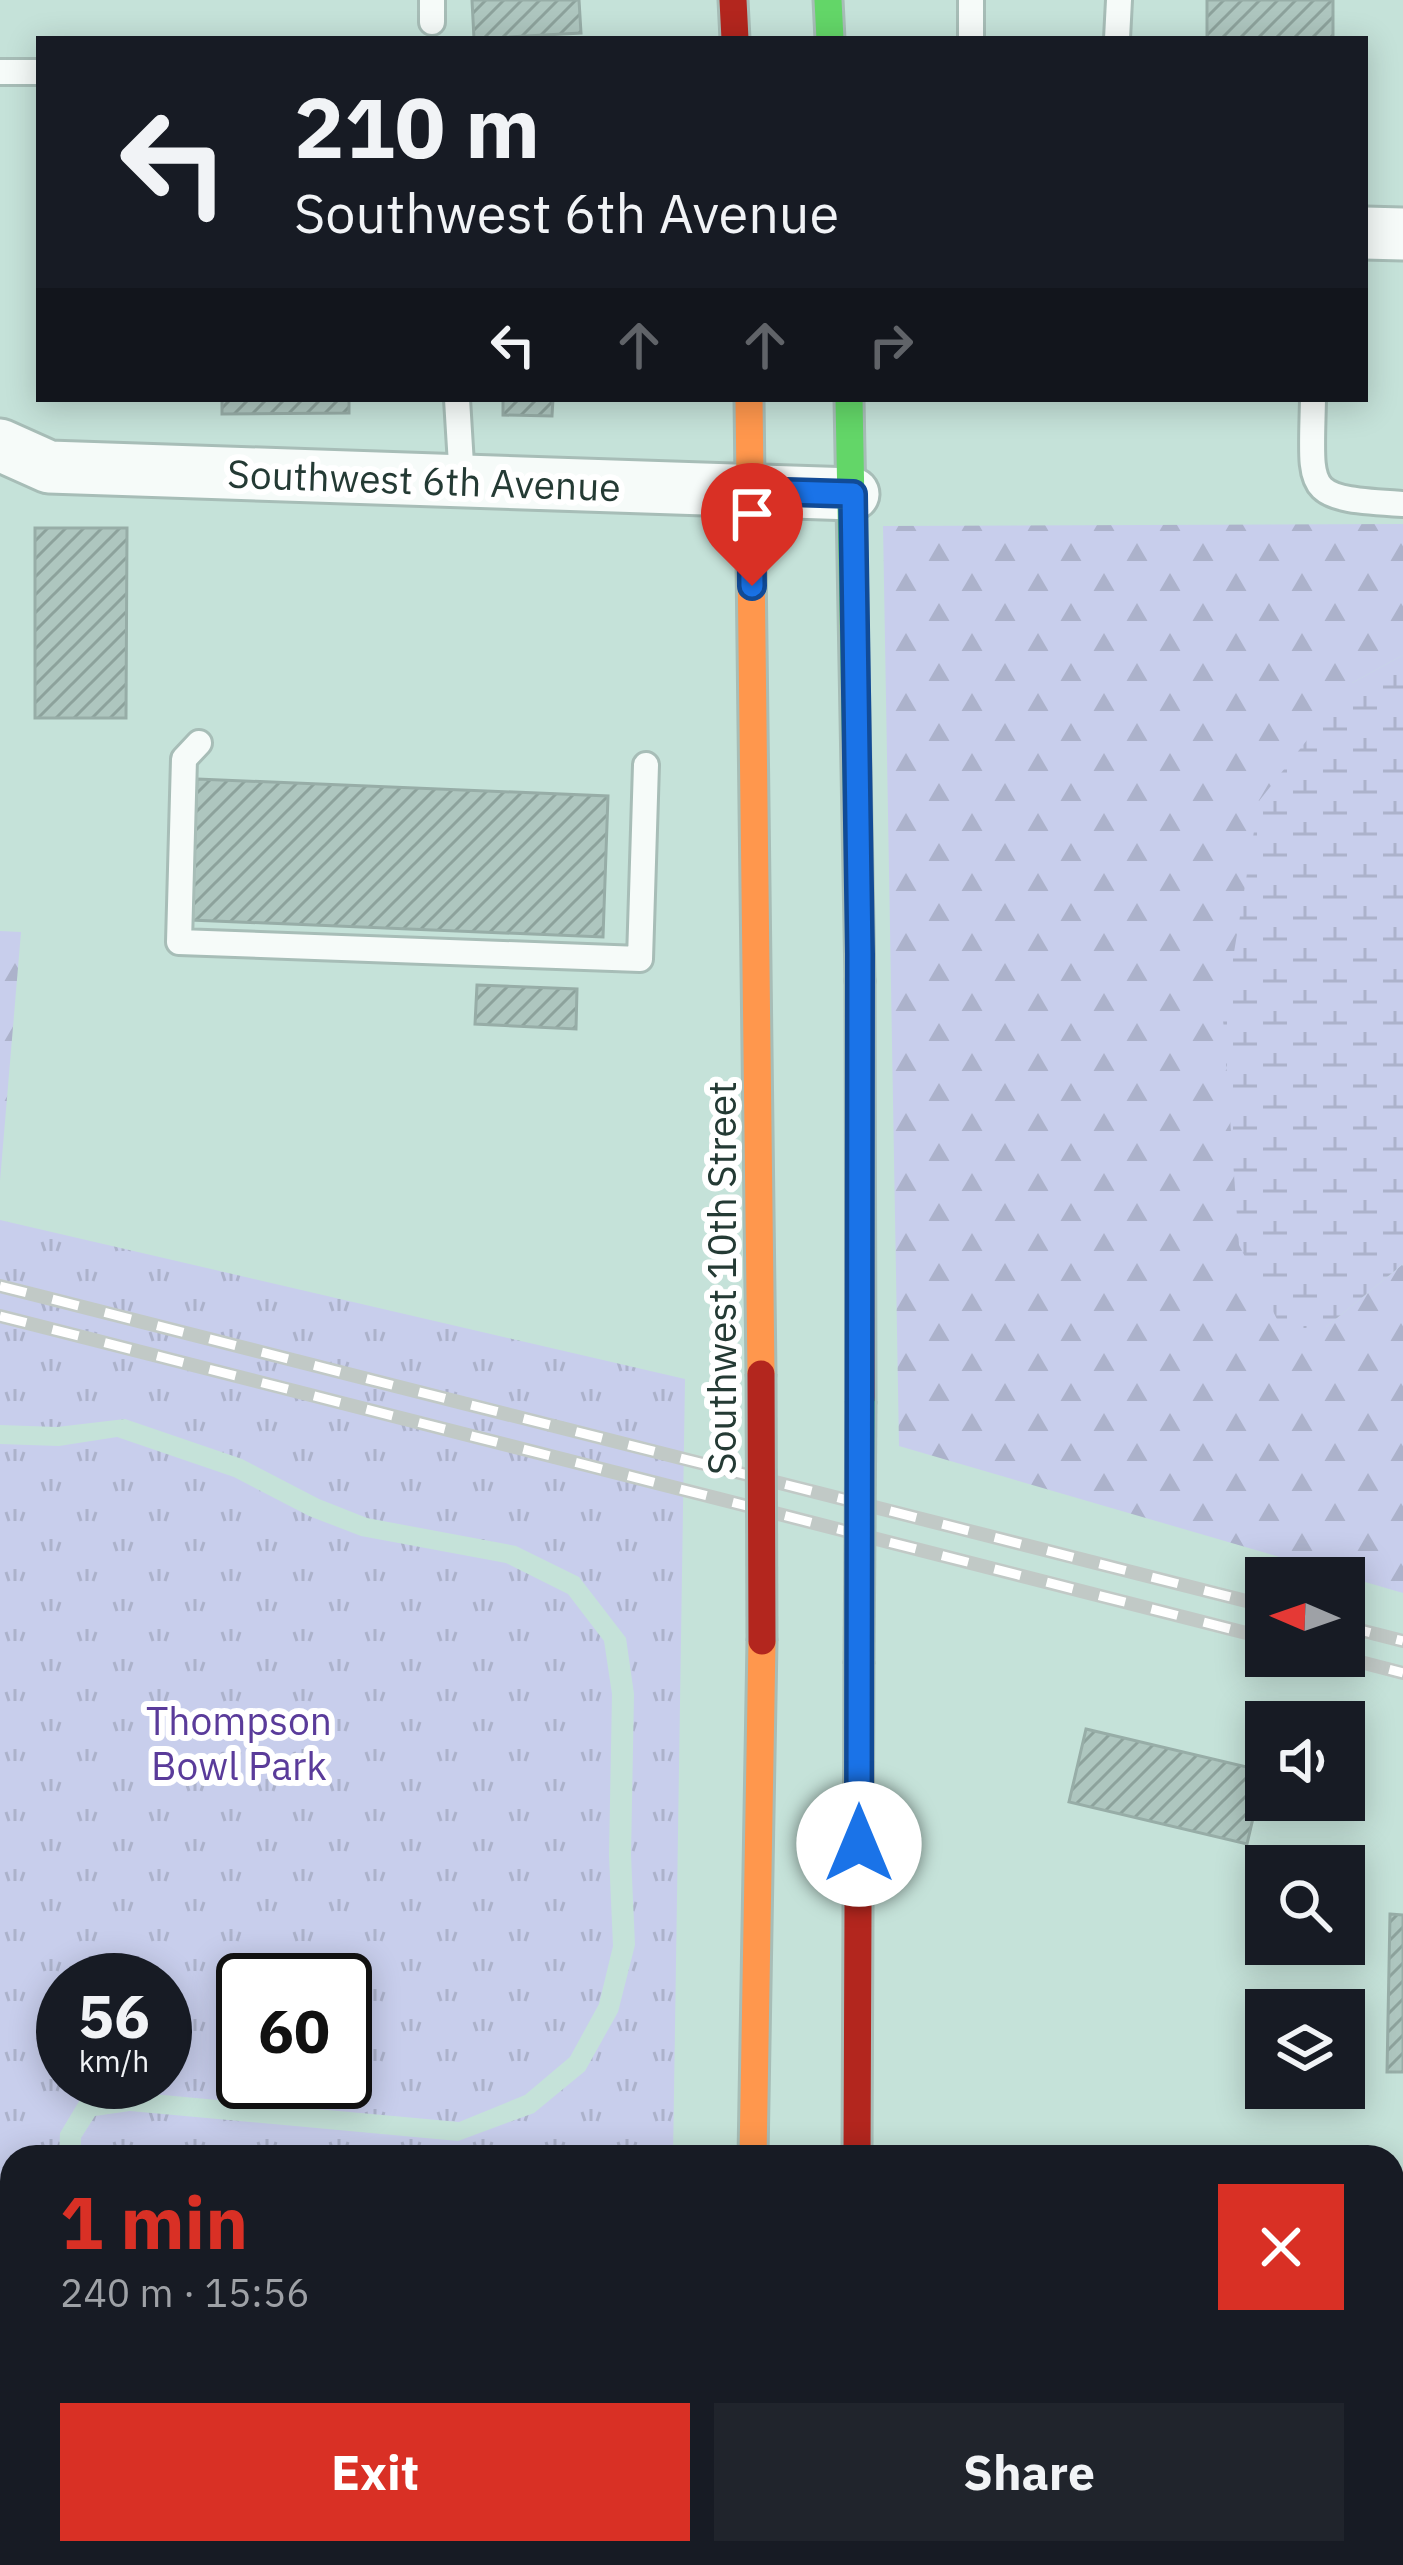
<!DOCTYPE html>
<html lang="en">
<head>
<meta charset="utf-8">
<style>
	:root { --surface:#171b24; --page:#20242c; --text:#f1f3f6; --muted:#9ea1a6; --accent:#d93025 }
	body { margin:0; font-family:"IBM Plex Sans",sans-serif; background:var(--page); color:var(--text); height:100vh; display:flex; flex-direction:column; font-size:45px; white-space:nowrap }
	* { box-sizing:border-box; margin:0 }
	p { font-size:39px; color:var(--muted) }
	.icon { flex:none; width:66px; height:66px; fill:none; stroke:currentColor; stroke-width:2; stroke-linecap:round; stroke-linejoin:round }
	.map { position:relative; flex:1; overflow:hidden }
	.side { position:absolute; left:0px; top:2145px; width:1404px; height:420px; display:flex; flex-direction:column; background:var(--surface); border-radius:36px 36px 0 0; box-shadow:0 6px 30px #0003 }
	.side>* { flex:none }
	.banner { position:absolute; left:36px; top:36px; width:1332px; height:366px; border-radius:0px; box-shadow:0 6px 30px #0003; background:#171b24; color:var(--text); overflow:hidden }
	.needle { width:78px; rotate:272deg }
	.controls { position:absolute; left:1245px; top:1557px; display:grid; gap:24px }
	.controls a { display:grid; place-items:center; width:120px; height:120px; border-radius:0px; background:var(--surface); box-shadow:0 6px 30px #0003; font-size:60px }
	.speed { position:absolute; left:36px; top:1953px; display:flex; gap:24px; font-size:60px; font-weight:700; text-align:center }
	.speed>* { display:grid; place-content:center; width:156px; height:156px; border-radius:50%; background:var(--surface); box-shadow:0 6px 30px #0003; line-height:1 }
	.speed small { font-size:30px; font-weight:400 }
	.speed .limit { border:6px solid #111; border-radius:18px; background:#fff; color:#111 }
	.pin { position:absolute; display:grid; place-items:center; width:102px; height:102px; color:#fff; margin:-123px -51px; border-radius:50% 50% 50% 0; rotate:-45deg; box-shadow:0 0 12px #0007 }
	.pin .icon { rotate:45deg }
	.me { position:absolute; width:132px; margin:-66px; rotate:0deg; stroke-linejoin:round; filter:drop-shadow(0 0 9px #0008) }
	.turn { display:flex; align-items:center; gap:42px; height:252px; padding:0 60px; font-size:54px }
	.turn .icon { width:156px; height:156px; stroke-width:2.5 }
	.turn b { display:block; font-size:84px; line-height:102px }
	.lanes { display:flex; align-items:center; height:114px; padding:0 60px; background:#0003; justify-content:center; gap:60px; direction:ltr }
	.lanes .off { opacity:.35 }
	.round { display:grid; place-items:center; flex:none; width:126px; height:126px; border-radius:0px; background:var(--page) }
	.head { display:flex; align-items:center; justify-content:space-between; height:204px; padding:0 60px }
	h1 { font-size:72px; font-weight:700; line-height:90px; color:var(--accent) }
	.button { display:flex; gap:24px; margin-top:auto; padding:24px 60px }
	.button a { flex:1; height:138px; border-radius:0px; background:var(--accent); color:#fff; font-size:48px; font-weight:700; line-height:138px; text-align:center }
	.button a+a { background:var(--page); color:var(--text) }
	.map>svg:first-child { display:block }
	.forest { fill:url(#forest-firs) }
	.wetland { fill:url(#wetland-marsh) }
	.park { fill:url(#park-tufts); fill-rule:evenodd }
	.building { fill:url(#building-hatch); stroke:#97ada7; stroke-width:3 }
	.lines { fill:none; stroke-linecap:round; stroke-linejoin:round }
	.lane-casing { stroke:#a7bdb7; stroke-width:30 }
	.street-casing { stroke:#a7bdb7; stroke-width:57 }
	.fast-casing { stroke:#a7bdb7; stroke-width:33 }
	.slow-casing { stroke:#a7bdb7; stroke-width:33 }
	.jam-casing { stroke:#a7bdb7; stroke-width:33 }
	.lane { stroke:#f6fbf9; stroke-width:24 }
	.street { stroke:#f6fbf9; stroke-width:51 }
	.fast { stroke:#63d668; stroke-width:27 }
	.slow { stroke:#ff974d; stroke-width:27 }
	.jam { stroke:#b3261e; stroke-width:27 }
	.rail-casing { stroke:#c1c9c6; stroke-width:14 }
	.rail { stroke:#fff; stroke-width:9; stroke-dasharray:27; stroke-linecap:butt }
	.fast-bridge-casing { stroke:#a7bdb7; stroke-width:33; stroke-linecap:butt }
	.jam-bridge-casing { stroke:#a7bdb7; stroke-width:33; stroke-linecap:butt }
	.fast-bridge { stroke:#63d668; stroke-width:27 }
	.jam-bridge { stroke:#b3261e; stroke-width:27 }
	.route-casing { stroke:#114b97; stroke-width:30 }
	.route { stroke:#1a73e8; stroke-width:21 }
	.labels { text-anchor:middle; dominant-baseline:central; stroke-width:12; stroke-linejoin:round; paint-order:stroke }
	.street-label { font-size:39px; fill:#243a34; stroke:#fff }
	.park-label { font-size:39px; fill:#5a3b9a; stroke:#fff }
</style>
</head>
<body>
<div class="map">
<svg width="1403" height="2565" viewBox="0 0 1403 2565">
	<defs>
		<pattern id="forest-firs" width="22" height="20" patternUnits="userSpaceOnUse" patternTransform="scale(3)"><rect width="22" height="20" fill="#c8ceec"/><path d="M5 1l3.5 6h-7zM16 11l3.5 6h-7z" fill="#acb2cb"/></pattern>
		<pattern id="wetland-marsh" width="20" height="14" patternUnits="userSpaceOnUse" patternTransform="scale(3)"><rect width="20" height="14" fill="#c8ceec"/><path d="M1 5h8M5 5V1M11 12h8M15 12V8" fill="none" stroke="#acb2cb"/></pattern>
		<pattern id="park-tufts" width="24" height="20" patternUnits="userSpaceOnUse" patternTransform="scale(3)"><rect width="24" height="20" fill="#c8ceec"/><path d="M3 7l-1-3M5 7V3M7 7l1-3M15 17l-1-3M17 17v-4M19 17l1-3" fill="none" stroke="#acb2cb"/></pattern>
		<pattern id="building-hatch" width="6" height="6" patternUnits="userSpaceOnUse" patternTransform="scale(3)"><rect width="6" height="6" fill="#aec6bf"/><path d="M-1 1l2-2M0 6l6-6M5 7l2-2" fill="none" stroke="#8da29c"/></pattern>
	</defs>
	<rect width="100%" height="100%" fill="#c5e2d9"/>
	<g class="forest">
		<path d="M1403,524V655L1352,683L1326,1327L1403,1264V1593L899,1446L883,526Z"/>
		<path d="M0,931L21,932L0,1181Z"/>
	</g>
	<path class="wetland" d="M1403,655V1264L1326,1327L1282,1329L1239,1245L1223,1019L1259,801L1352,683Z"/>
	<g class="park">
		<path d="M0,1220L685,1379L673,2157H81V2138L95,2116L130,2111L458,2141L534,2113L585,2071L618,2012L635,1945L631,1855L634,1694L626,1638L579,1577L516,1546L367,1518L319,1499L242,1459L125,1419L57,1427L0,1425Z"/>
		<path d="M117,1437L234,1477L309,1516L361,1536L506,1563L568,1594L604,1641L612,1694L609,1855L613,1946L599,2004L570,2057L525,2095L459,2122L130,2092L81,2098L60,2133L59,2157H12V2553H30L24,2565H0V1444L59,1446ZM63,1980H165V2082H63ZM243,1980H345V2082H243Z"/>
		<path d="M55,2553H668L667,2565H48Z"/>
	</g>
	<g class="building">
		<path d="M472,0H579L581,33L474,39Z"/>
		<rect x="1207" y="0" width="126" height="39"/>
		<path d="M222,399H349V413L222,414Z"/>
		<path d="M503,399H553L552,416L503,415Z"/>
		<path d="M35,528H127L126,718H35Z"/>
		<path d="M197,779L608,796L603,937L191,920Z"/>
		<path d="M477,985L577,989L576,1029L475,1024Z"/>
		<path d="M1086,1729L1264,1771L1247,1844L1069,1802Z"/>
		<path d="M1390,1914L1403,1915V2072H1387Z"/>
	</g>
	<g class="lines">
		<g class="lane-casing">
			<g id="lane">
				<path d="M971,0V39"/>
				<path d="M432,22V0"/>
				<path d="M1117,39L1119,0"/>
				<path d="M0,72H39"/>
				<path d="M457,399L462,481"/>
				<path d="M1313,399C1311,495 1303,498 1403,504"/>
				<path d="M199,743L184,759L179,942L640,959L646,765"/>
				<path d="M1392,2273L1403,2287"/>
				<path d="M1169,2565L1170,2553"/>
			</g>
		</g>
		<g class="street-casing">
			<g id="street">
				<path d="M1365,233L1403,234"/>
				<path d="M0,445L49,467L853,494"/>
			</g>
		</g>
		<g class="fast-casing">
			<g id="fast">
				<path d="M828,0L830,39"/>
				<path d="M849,399L860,981"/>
				<path d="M856,2553V2565"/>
			</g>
		</g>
		<g class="slow-casing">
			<g id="slow">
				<path d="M749,399L761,1374"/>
				<path d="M753,2157L762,1641"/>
				<path d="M746,2553V2565"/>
			</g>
		</g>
		<g class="jam-casing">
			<g id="jam">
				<path d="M733,0L735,39"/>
				<path d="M860,981L861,1401"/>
				<path d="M857,2157L859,1664"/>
			</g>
		</g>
		<use href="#lane" class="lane"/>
		<use href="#street" class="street"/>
		<use href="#fast" class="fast"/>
		<use href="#slow" class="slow"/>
		<use href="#jam" class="jam"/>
		<g class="rail-casing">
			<g id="rail">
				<path d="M0,1286L1266,1606"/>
				<path d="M0,1316L1266,1638"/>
				<path d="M1344,1626L1403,1641"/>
				<path d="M1337,1656L1403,1673"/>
			</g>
		</g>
		<use href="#rail" class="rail"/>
		<g class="fast-bridge-casing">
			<path id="fast-bridge" d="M859,1664L861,1401"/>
		</g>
		<g class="jam-bridge-casing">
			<path id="jam-bridge" d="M761,1374L762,1641"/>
		</g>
		<use href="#fast-bridge" class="fast-bridge"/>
		<use href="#jam-bridge" class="jam-bridge"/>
	</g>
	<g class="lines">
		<g class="route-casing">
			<path id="route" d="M752,586L751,491L853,494L860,954L859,1844"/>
		</g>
		<use href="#route" class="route"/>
	</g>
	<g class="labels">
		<g class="street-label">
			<text transform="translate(424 480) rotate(2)">Southwest 6th Avenue</text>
			<text transform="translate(721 1278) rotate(-90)">Southwest 10th Street</text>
		</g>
		<g class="park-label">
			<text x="239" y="1720">Thompson<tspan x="239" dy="45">Bowl Park</tspan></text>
		</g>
	</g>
</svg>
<div class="controls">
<a><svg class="needle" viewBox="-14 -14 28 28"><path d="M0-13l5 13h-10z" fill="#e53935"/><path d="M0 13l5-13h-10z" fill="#9ea1a6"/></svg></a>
<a><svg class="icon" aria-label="sound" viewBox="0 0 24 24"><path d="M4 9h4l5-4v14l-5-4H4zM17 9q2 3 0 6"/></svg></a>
<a><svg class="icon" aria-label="search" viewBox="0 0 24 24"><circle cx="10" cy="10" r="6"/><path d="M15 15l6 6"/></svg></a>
<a><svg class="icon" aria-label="layers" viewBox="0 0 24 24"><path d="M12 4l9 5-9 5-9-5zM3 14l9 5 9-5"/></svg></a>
</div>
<div class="speed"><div>56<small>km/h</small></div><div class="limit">60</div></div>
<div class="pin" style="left:752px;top:586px;background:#d93025"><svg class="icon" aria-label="arrive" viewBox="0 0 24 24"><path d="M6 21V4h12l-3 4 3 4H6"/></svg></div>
<svg class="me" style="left:859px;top:1844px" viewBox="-20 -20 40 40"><circle r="19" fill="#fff"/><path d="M0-13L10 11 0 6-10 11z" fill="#1a73e8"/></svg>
<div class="banner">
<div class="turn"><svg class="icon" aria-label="left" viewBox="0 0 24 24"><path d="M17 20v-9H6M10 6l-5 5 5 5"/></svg><div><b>210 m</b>Southwest 6th Avenue</div></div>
<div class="lanes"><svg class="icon" aria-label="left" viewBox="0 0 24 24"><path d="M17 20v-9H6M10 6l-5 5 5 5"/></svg><svg class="icon off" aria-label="ahead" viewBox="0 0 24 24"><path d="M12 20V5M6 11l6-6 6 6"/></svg><svg class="icon off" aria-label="ahead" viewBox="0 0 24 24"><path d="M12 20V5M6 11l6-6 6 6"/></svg><svg class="icon off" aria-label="right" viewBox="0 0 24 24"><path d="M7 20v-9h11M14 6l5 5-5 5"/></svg></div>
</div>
<section class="side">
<div class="head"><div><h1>1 min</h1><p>240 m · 15:56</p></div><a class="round" style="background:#d93025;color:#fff"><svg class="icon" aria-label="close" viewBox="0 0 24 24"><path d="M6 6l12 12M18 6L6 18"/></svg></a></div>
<div class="button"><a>Exit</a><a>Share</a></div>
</section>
</div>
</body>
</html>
